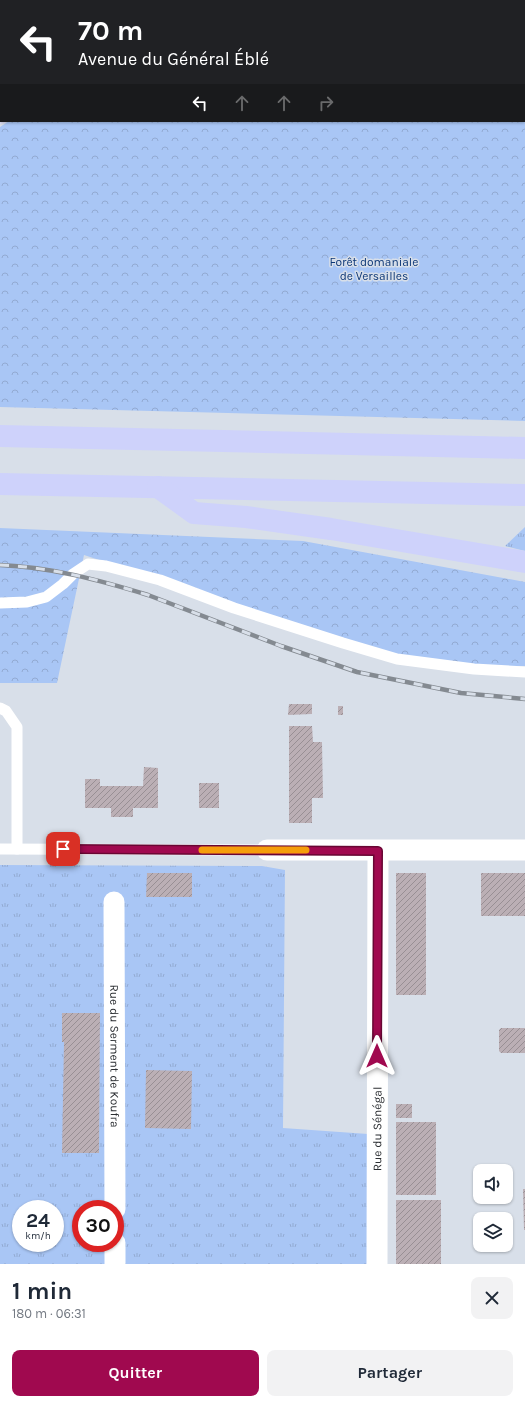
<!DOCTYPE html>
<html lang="fr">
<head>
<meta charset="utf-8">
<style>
	:root { --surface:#fff; --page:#f2f2f3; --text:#1f2937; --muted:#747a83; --accent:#a0094f }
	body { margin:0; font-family:Karla,sans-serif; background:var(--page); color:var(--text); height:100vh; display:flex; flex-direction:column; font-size:15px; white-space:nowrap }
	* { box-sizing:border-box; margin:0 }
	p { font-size:13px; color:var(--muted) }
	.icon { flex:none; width:22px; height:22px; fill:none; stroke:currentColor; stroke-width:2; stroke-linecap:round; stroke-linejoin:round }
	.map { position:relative; height:1264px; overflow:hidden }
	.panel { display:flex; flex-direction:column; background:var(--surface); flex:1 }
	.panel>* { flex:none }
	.banner { position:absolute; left:0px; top:0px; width:525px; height:122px; box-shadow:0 1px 3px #0004; background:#202124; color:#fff; overflow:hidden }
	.controls { position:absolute; left:473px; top:1164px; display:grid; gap:8px }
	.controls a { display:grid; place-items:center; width:40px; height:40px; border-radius:8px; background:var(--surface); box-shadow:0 1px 3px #0004; font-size:20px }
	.speed { position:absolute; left:12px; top:1200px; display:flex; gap:8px; font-size:20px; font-weight:700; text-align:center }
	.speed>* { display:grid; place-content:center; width:52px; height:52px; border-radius:50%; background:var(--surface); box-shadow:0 1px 3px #0004; line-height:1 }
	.speed small { font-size:10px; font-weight:400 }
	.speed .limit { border:6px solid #d22; background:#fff; color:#111 }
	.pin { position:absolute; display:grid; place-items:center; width:34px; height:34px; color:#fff; margin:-17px; border-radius:8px; box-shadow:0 2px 6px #0006 }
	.me { position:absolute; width:44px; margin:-22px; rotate:0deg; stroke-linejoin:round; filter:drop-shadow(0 0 3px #0008) }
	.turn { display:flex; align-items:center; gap:14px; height:84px; padding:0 12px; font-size:18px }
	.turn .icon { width:52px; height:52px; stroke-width:2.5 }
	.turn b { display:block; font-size:28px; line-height:34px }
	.lanes { display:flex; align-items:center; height:38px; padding:0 12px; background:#0003; justify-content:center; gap:20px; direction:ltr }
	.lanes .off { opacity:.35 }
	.round { display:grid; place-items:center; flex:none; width:42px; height:42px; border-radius:8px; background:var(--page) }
	.summary { display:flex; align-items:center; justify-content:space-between; height:68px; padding:0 12px }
	h1 { font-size:24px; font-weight:700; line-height:30px }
	.action { display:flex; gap:8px; margin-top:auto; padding:8px 12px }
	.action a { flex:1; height:46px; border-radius:8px; background:var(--accent); color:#fff; font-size:16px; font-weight:700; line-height:46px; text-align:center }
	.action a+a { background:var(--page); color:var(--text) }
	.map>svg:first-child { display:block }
	.grass { fill:url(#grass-tufts); fill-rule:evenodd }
	.forest { fill:url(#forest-crowns) }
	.building { fill:url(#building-hatch) }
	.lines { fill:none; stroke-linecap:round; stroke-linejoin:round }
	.lane { stroke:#fff; stroke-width:11 }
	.street { stroke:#fff; stroke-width:21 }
	.primary { stroke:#e2e4fd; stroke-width:22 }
	.highway { stroke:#ced2fb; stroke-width:22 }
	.rail-casing { stroke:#848a91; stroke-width:4.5 }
	.rail { stroke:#d8dfe9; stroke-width:3; stroke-dasharray:9; stroke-linecap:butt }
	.route-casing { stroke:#680633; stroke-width:10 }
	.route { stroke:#a0094f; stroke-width:7 }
	.slow { stroke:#f59e0b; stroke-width:7 }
	.labels { text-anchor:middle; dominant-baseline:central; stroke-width:3; stroke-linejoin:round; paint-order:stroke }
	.park-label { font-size:12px; fill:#0c3777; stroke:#d8dfe9 }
	.street-label { font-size:12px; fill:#2b2e32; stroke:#d8dfe9 }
</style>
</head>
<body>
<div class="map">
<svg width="525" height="1264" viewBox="0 0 525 1264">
	<defs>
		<pattern id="grass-tufts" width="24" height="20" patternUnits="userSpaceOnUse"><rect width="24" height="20" fill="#a9c6f5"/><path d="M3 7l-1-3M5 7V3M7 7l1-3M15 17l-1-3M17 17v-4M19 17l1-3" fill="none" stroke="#92aad2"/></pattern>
		<pattern id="forest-crowns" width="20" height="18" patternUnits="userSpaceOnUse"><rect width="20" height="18" fill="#a9c6f5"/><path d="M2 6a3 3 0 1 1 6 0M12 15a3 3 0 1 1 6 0" fill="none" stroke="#92aad2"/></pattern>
		<pattern id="building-hatch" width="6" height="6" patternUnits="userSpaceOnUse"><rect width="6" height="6" fill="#bbafb5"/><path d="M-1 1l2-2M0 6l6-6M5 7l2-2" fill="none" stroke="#988f94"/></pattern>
	</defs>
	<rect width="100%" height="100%" fill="#d8dfe9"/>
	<g class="grass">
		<path d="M525,527V551L505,546Z"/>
		<path d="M0,865L262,866L285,870L283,1128L368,1134L367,1264H0ZM21,1209H55V1243H21ZM81,1209H115V1243H81Z"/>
	</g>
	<g class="forest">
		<path d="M0,0H95L1,1L0,73Z"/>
		<path d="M176,0H525V421L0,407V127L9,121H524V1H174Z"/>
		<path d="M0,528L303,541L525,582V666L477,667L396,654L289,622L84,555L57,683H0Z"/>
	</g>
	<g class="building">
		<path d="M289,704H312V714L288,715Z"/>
		<rect x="338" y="706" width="5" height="9"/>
		<path d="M289,726H312L313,742H322L323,798H312V823H289Z"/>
		<path d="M144,767L158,768V808H133V817H111V808H85V779H100V786H143Z"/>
		<rect x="199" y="783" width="20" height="25"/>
		<path d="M147,873H192V897H146Z"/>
		<rect x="396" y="873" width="30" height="122"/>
		<rect x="481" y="873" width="44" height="43"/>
		<path d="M62,1013H100L99,1153H62L64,1042H62Z"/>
		<path d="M501,1028H525V1053H501L499,1051V1030Z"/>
		<path d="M146,1070L192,1071L191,1129L145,1128Z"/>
		<rect x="396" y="1104" width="16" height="14"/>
		<rect x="396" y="1122" width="40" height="73"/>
		<path d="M523,1189H525V1230H524Z"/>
		<rect x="396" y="1200" width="45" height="64"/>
	</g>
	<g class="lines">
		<g class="lane">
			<path d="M0,603L27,602L46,597L63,584L73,574L88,564L106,566L160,580L234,608L343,643L397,659L474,669L525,672"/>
			<path d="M0,708L6,711L17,727V849"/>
			<path d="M0,849L267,850"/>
		</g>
		<g class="street">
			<path d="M267,850H525"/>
			<path id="s1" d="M114,902L115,1209"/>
			<path d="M115,1243V1264"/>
			<path id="s2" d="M377,1264L378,851"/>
		</g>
		<g class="primary">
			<path d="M124,1L125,0"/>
			<path d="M151,1L153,0"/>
			<path d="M0,91H1"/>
			<path d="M0,113L1,112"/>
		</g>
		<g class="highway">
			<path d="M0,436L525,448"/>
			<path d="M0,484L525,495"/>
			<path d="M158,487L194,513L246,517L331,529L525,562"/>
		</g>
		<g class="rail-casing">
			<path id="rail" d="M0,565C51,567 99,580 148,595L281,646L357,672L461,693L525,699"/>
		</g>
		<use href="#rail" class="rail"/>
	</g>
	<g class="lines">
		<g class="route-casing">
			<path id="route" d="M63,849L378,851L377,1056"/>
		</g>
		<use href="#route" class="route"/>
		<path class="slow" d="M202,850H306"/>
	</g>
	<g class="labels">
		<g class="park-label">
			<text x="374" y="262">Forêt domaniale<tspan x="374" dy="14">de Versailles</tspan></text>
		</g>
		<g class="street-label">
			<text stroke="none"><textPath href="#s1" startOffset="154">Rue du Serment de Koufra</textPath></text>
			<text stroke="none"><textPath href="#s2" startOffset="135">Rue du Sénégal</textPath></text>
		</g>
	</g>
</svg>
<div class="controls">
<a><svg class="icon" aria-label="sound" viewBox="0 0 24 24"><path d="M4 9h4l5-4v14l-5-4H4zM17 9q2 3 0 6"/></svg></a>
<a><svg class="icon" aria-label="layers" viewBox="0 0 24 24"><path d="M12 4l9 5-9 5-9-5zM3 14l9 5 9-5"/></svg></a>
</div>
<div class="speed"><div>24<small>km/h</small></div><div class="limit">30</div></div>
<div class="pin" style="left:63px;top:849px;background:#d93025"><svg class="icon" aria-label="arrive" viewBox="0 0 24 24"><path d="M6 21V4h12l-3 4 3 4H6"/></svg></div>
<svg class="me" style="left:377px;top:1056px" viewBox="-20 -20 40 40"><path d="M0-17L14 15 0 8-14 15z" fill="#a0094f" stroke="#fff" stroke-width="4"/></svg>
<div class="banner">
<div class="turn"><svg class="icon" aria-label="left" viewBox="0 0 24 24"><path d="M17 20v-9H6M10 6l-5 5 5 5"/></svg><div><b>70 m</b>Avenue du Général Éblé</div></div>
<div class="lanes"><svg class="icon" aria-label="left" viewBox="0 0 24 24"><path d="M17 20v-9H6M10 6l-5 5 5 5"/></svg><svg class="icon off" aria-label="ahead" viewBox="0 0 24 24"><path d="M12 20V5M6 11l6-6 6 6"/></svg><svg class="icon off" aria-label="ahead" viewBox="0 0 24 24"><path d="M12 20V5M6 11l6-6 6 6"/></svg><svg class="icon off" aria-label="right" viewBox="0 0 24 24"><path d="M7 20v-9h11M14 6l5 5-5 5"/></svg></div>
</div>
</div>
<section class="panel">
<div class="summary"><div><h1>1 min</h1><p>180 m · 06:31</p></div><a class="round"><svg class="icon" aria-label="close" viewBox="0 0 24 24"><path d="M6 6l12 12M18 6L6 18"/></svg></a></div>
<div class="action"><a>Quitter</a><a>Partager</a></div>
</section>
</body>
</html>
